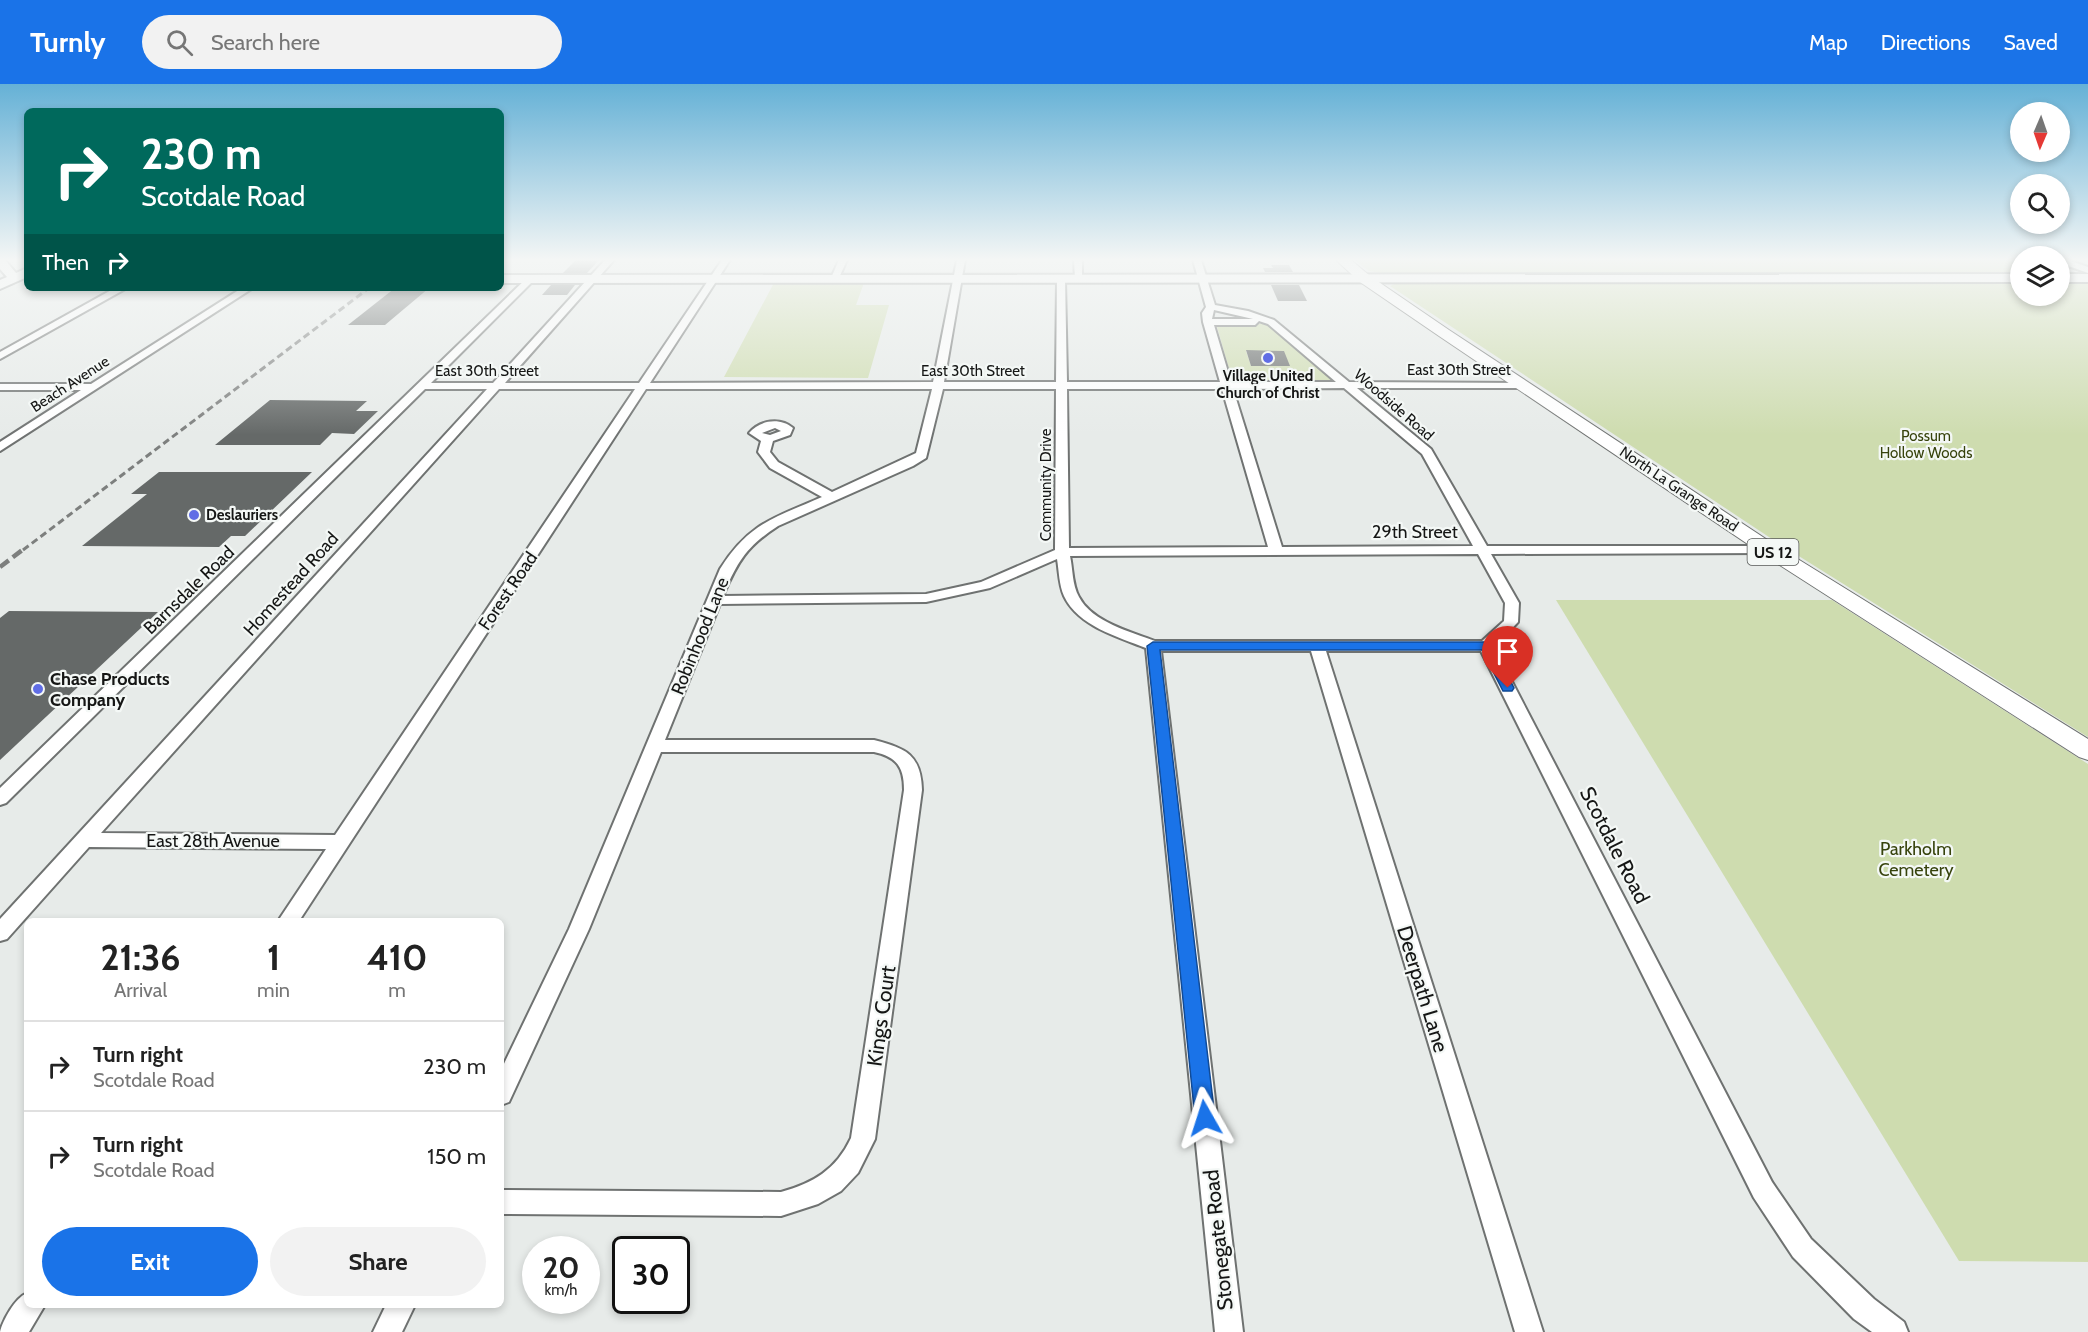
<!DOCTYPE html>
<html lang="en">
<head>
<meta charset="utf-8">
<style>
	:root { --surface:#fff; --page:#f2f2f2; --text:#222; --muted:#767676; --line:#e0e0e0; --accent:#1a73e8 }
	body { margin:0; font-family:Cabin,sans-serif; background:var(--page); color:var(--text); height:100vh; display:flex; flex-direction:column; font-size:22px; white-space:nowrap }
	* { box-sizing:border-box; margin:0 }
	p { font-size:20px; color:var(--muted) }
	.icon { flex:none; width:33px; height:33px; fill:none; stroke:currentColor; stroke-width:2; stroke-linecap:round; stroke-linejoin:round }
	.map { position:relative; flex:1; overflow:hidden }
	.sheet { position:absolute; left:24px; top:834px; width:480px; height:390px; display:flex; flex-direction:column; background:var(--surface); border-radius:9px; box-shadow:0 3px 9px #0003 }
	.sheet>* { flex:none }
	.hud { position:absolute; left:24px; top:24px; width:480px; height:183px; border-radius:9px; box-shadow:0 3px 9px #0003; background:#00695c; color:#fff; overflow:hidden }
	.needle { width:39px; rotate:182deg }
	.controls { position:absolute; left:2010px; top:18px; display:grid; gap:12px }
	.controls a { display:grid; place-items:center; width:60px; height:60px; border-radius:50%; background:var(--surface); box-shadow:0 3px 9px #0003; font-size:30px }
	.speed { position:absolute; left:522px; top:1152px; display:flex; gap:12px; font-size:30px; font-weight:700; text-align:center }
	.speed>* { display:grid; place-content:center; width:78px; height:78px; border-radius:50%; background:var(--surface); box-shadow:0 3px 9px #0003; line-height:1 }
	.speed small { font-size:15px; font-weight:400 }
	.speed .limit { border:3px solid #111; border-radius:9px; background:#fff; color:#111 }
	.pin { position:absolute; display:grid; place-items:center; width:51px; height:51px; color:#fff; margin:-62px -26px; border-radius:50% 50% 50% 0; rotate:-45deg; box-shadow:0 0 6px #0007 }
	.pin .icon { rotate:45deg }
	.me { position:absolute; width:66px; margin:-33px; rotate:354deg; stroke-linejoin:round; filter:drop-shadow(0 0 4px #0008) }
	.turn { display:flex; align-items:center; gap:21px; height:126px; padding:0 18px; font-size:27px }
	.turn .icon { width:78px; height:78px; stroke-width:2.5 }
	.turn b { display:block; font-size:42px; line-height:51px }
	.then { display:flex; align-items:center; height:57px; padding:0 18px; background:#0003; gap:12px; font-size:22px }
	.eta { display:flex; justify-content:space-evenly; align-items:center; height:102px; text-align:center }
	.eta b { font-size:36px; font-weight:700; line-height:42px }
	.cta { display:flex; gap:12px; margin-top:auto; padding:12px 18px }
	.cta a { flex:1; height:69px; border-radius:36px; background:var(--accent); color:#fff; font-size:24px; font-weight:700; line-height:69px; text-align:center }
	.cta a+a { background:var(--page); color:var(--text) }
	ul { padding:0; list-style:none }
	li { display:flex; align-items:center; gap:18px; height:90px; padding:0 18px; border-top:2px solid var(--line) }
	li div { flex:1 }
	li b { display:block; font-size:22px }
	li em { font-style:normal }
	header { display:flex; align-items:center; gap:36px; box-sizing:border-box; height:84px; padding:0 30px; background:var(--accent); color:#fff }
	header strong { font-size:28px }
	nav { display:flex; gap:33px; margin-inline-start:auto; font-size:21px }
	.search { width:420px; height:54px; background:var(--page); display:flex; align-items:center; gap:15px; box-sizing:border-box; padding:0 21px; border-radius:33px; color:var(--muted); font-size:22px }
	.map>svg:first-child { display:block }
	.green { fill:#cedcaf; fill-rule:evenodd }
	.building { fill:#656968 }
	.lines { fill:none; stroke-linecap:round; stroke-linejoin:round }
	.street-casing { stroke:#6f7271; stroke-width:4 }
	.secondary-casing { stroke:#6f7271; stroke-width:4 }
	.primary-casing { stroke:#6f7271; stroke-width:2 }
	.street { fill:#fff; fill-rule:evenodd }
	.secondary { fill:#fff; fill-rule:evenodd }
	.primary { fill:#fff; fill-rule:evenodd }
	.rail-far1 { stroke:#7d7f7e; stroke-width:3; stroke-dasharray:7 4; stroke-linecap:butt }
	.rail { stroke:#7d7f7e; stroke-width:4.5; stroke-dasharray:11 5; stroke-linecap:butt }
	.route { fill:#1a73e8; stroke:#114b97; stroke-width:1.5 }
	.poi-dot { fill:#606de5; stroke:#f4f8f6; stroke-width:2 }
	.labels { text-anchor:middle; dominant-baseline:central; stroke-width:4.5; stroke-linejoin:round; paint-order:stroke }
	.far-street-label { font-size:15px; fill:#151615; stroke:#f4f8f6 }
	.far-poi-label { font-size:15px; font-weight:bold; fill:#151615; stroke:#f4f8f6 }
	.far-park-label { font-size:15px; fill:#37430c; stroke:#f4f8f6 }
	.shield { fill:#f4f8f6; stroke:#585a58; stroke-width:1.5 }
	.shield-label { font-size:16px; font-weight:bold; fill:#151615 }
	.street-label { font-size:18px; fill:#151615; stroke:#f4f8f6 }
	.poi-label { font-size:18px; font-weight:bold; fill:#151615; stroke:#f4f8f6; text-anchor:start }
	.park-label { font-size:18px; fill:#37430c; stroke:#f4f8f6 }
	.near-street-label { font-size:21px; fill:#151615; stroke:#f4f8f6 }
</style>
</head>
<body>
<header>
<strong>Turnly</strong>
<div class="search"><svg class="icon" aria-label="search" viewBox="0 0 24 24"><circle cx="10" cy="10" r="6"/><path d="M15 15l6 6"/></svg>Search here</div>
<nav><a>Map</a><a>Directions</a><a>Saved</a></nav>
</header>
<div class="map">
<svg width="2088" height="1248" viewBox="0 0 2088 1248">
	<rect width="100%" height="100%" fill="#e7ebe9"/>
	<g class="green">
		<path d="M1355,176H2020V191L1386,190L1369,187Z"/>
		<path d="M776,195L865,196L856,221H889L868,294L724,293Z"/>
		<path d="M2020,197V212H2060V197H2088V653L1775,457L1390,202L1399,198Z"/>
		<path d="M1221,239L1268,240L1332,295L1326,299L1235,297L1232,295L1217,243ZM1246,267H1283L1289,281L1251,282Z"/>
		<path d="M1556,516H1832L2088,680V1178L1959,1177Z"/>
	</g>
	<g class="building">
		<path d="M576,176H599L587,189H563Z"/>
		<path d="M1271,181H1289L1293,188H1265L1263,184H1273Z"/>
		<path d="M551,201H575L567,211H542Z"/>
		<path d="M1271,201H1299L1307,217H1278Z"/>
		<path d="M395,204H429L385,241H348Z"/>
		<path d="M1246,266L1284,267L1290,282H1251Z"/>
		<path d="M270,316L367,317L356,327H378L354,350L332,349L320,361H215Z"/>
		<path d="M159,388H312L245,452H231L219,463L82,462L147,410H131Z"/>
		<path d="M9,527L158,528L0,676V534Z"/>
	</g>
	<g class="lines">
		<g class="street-casing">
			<g id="street">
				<path d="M605,176H614L505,299H639L722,176H730L650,299L933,298L957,176H965L944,298H1056L1057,195L1061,192L1065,195L1067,298H1220L1203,238L1202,229L1206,223L1193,176H1201L1215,221L1248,227L1274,236L1349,298L1526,299L1527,301L1522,304H1357L1431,365L1487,462H1773L1775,465L1773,468L1768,469L1491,470L1519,519L1518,538L1494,563L1772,1098L1811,1155L1874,1215L1904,1238L1908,1248H1872L1854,1235L1793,1173L1754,1114L1481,567H1326L1543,1248H1515L1311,567H1161L1243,1248H1215L1146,564C1118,553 1078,542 1064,512C1059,501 1059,487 1057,475L990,504L926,518L720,520L665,656H874C906,664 921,671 922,706L875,1055L858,1089L841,1107L818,1120L781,1132L501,1130V1106L781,1108C813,1099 836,1086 851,1054L904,706C904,683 897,673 874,668H661L589,845L509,1018L501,1021V986L569,845L720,485C749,439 774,434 822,413L770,384L758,368L761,357L749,349C760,336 780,333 793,344L790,351L773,357L770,368L778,378L832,408L916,369L932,305H646L299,837H278L326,765L89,763L7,855L0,857V835L487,305H425L6,719L0,721V704L528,193L535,195L431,299H493ZM1214,226L1253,235H1212ZM1259,237L1268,240L1336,298H1231L1214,241H1255ZM1344,304L1422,370L1473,462L1282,463L1233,305ZM499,305H635L335,751L101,749ZM943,305H1056L1055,466L981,498L926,510L723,512C737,478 747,462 778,442L913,382L926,374ZM1067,305H1222L1268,463L1069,464ZM775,344L781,347L770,351L762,349ZM1478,470L1505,519L1504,537L1482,557H1155C1131,548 1092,538 1079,513C1072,501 1073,485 1070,472Z"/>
				<path d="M839,176H847L838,196H832L831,194Z"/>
				<path d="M1074,176H1082V197L1075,195Z"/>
				<path d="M2060,176H2068L2088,183V189L2060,179Z"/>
				<path d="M115,204H127L0,275V268Z"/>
				<path d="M242,204H253L0,367V358L81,306H0V300H91Z"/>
				<path d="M27,1209V1221H45L29,1248H0C3,1236 15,1214 27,1209Z"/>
				<path d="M386,1221H415L402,1248H373Z"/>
			</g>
		</g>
		<g class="secondary-casing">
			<g id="secondary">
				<path d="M0,176H5L16,189L27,184V193L0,205V196L7,193L0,185Z"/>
				<path d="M2020,190V198L501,199V191Z"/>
				<rect x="2060" y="190" width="28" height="8"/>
			</g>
		</g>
		<g class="primary-casing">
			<path id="primary" d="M1336,176H1351L1370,192L1449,246L1775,461L2088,655V676L2079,673L1761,469L1439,252L1360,198Z"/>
		</g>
		<use href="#street" class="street"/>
		<use href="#secondary" class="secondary"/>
		<use href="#primary" class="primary"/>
		<path class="rail-far1" d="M23,466L369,204"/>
		<path class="rail" d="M0,483L25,464"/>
	</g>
	<linearGradient id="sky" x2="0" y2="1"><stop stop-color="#65b1d6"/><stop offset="0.5" stop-color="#f4f6f5"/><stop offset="1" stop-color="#f4f6f5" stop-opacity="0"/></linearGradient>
	<rect width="2088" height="351" fill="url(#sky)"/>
	<path class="route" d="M1153,558H1486L1493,562L1514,604L1512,607H1503L1482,566H1160L1215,1034L1212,1040L1205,1043L1198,1040L1195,1034L1147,562Z"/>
	<g class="poi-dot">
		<circle cx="1268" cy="274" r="6"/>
		<circle cx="194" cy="431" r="6"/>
		<circle cx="38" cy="605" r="6"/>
	</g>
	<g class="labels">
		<g class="far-street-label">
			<text x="1459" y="286">East 30th Street</text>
			<text x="487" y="287">East 30th Street</text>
			<text x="973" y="287">East 30th Street</text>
			<text transform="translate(70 300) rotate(-33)">Beach Avenue</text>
			<text transform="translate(1394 321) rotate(41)">Woodside Road</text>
			<text transform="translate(1046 401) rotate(-90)">Community Drive</text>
			<text transform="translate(1679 405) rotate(34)">North La Grange Road</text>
		</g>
		<g class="far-poi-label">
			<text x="1268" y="292">Village United<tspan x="1268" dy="17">Church of Christ</tspan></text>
			<text x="206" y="431" text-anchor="start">Deslauriers</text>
		</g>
		<g class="far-park-label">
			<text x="1926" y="352">Possum<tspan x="1926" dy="17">Hollow Woods</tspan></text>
		</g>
		<rect class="shield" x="1747.5" y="455" width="51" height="26" rx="4.5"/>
		<g class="shield-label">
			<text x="1773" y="468">US 12</text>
		</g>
		<g class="street-label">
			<text x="1415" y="448">29th Street</text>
			<text transform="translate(291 500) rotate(-48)">Homestead Road</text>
			<text transform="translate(189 506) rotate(-44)">Barnsdale Road</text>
			<text transform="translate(508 507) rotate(-56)">Forest Road</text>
			<text transform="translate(700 552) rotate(-68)">Robinhood Lane</text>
			<text x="213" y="757">East 28th Avenue</text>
		</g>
		<g class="poi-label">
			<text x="50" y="595">Chase Products<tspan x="50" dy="21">Company</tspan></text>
		</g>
		<g class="park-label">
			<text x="1916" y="765">Parkholm<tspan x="1916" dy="21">Cemetery</tspan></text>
		</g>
		<g class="near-street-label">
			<text transform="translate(1615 761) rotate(63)">Scotdale Road</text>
			<text transform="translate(1423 905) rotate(73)">Deerpath Lane</text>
			<text transform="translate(881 932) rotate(-82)">Kings Court</text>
			<text transform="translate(1218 1156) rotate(-96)">Stonegate Road</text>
		</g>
	</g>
</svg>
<div class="controls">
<a><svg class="needle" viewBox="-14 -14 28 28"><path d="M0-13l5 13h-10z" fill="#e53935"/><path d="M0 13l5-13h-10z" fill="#767676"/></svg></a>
<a><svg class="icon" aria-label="search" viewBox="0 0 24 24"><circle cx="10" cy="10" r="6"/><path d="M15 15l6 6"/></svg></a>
<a><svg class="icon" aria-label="layers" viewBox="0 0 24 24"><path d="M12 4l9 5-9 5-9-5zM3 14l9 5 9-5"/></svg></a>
</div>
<div class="speed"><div>20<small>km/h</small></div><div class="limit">30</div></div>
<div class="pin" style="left:1508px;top:604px;background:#d93025"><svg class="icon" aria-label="arrive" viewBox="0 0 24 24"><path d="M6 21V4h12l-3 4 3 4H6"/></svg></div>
<svg class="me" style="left:1205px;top:1034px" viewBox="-20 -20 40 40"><path d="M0-17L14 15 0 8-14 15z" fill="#1a73e8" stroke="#fff" stroke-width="4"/></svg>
<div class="hud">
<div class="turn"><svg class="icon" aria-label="right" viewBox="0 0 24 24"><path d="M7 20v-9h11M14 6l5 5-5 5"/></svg><div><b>230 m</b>Scotdale Road</div></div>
<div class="then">Then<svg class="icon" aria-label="right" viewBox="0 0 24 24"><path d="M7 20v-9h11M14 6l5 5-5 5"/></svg></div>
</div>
<section class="sheet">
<div class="eta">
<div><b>21:36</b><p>Arrival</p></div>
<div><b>1</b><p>min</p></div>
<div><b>410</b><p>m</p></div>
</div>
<ul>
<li><svg class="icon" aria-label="right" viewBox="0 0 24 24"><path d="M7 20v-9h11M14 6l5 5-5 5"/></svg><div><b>Turn right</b><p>Scotdale Road</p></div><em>230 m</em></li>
<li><svg class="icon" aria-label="right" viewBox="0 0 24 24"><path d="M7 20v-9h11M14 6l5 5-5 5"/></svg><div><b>Turn right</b><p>Scotdale Road</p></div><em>150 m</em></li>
</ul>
<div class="cta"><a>Exit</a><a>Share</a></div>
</section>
</div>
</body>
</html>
